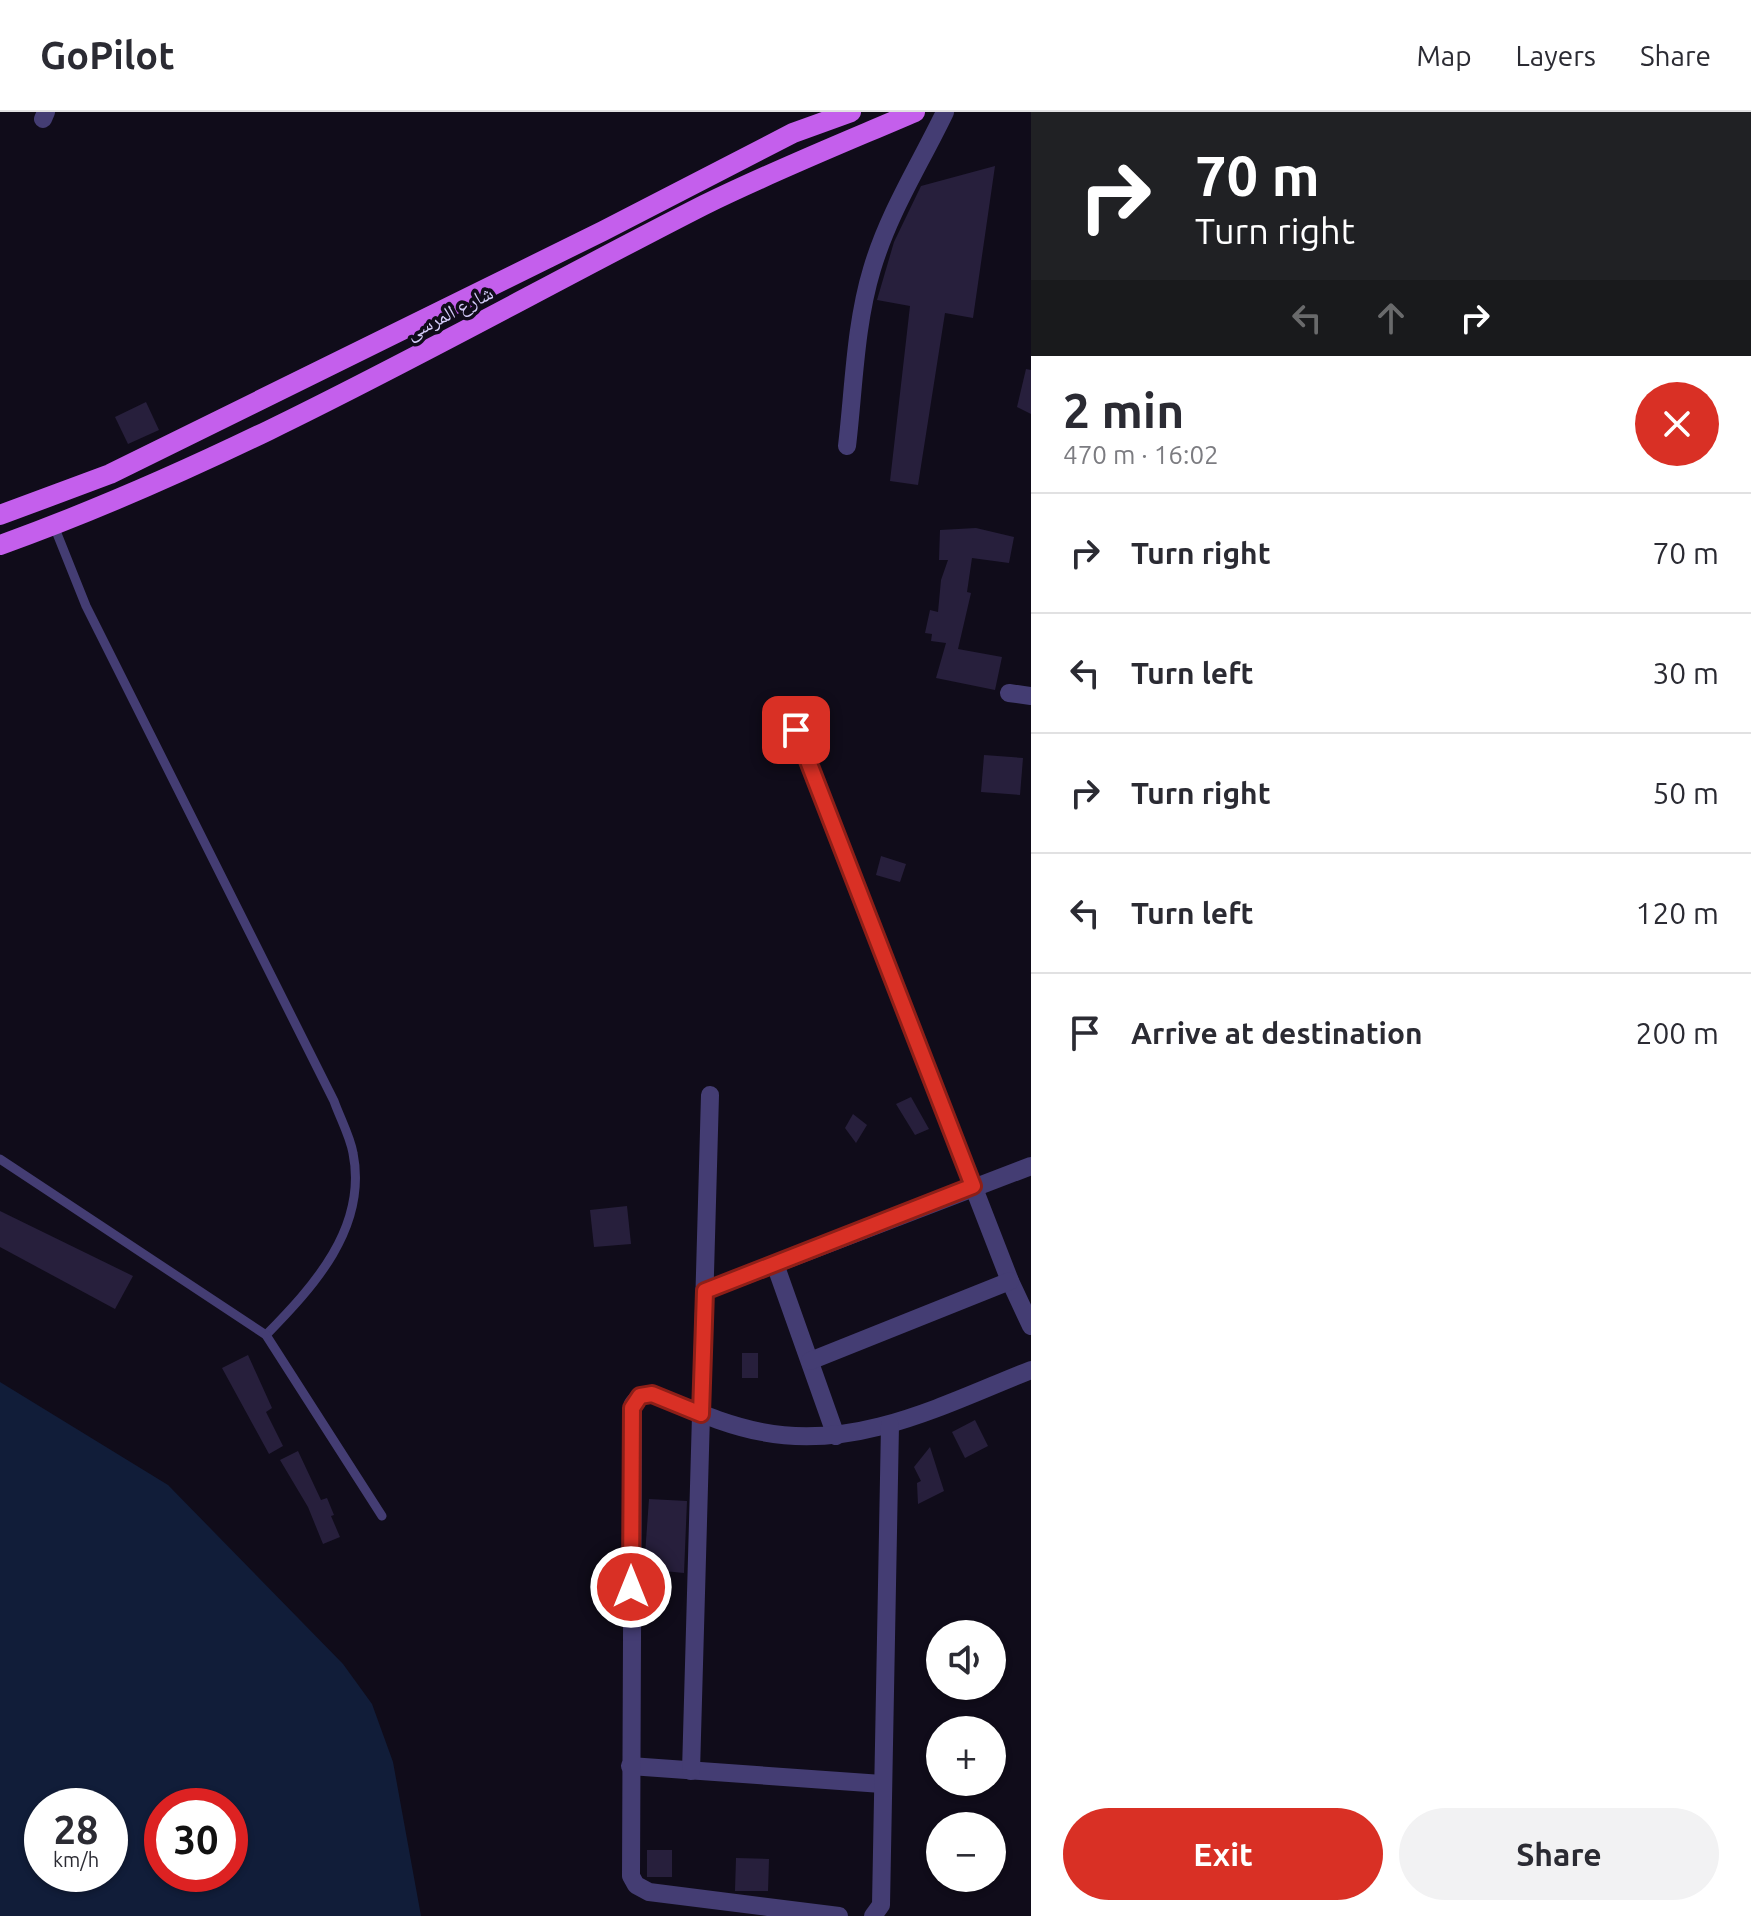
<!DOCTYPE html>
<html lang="en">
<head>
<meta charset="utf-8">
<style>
	:root { --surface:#fff; --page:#f2f2f3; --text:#2b2b33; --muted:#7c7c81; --line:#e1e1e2; --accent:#d93025 }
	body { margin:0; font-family:Ubuntu,"Noto Naskh Arabic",sans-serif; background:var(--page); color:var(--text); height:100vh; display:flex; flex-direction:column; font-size:30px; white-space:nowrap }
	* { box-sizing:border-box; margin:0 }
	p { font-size:26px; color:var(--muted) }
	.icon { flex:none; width:44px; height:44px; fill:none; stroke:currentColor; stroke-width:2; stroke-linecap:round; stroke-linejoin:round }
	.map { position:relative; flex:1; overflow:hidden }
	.panel { display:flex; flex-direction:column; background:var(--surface); width:720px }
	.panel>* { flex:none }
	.guide { background:#202124; color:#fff; overflow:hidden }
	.controls { position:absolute; left:926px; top:1508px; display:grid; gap:16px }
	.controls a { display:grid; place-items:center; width:80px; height:80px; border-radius:50%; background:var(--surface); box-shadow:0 2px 6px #0004; font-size:40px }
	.speed { position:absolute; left:24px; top:1676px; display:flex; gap:16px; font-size:40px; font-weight:700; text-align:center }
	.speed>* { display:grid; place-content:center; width:104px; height:104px; border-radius:50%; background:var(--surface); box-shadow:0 2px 6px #0004; line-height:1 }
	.speed small { font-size:20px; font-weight:400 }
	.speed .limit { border:12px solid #d22; background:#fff; color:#111 }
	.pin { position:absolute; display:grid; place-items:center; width:68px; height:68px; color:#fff; margin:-34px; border-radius:16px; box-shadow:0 4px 12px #0006 }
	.me { position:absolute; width:88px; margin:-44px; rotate:0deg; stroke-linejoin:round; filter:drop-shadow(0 0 6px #0008) }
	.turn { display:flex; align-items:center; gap:28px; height:168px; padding:0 32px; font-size:36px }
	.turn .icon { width:104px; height:104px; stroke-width:2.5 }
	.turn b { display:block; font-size:56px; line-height:68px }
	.lanes { display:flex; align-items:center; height:76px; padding:0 32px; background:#0003; justify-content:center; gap:40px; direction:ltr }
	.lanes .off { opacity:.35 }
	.round { display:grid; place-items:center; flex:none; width:84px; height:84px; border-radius:42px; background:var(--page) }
	.overview { display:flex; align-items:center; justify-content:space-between; height:136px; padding:0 32px }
	h1 { font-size:48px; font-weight:600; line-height:60px }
	.button { display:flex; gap:16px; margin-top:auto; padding:16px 32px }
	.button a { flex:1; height:92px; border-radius:48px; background:var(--accent); color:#fff; font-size:32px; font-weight:600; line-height:92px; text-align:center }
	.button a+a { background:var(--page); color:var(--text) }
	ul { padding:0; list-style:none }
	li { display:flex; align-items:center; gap:24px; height:120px; padding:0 32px; border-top:2px solid var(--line) }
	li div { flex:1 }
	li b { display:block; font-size:30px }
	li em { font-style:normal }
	header { display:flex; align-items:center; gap:48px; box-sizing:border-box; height:112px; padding:0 40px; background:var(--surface); border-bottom:2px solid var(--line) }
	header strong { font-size:38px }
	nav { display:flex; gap:44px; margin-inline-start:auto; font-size:28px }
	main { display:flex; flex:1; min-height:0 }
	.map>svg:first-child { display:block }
	.water { fill:#111d39; fill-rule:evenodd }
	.building { fill:#271f3c }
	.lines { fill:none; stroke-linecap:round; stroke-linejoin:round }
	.lane { stroke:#443d73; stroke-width:9 }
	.street { stroke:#443d73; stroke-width:18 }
	.primary { stroke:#c45fec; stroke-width:20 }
	.route-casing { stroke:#8d1f18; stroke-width:20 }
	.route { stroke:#d93025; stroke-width:14 }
	.labels { text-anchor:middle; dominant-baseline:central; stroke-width:7; stroke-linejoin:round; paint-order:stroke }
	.street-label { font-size:20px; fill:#d4cbf9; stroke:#100c1a }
</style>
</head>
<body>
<header>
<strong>GoPilot</strong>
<nav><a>Map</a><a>Layers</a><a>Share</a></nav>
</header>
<main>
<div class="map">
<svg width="1031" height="1804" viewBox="0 0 1031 1804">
	<rect width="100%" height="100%" fill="#100c1a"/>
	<path class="water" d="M0,1270L168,1373L343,1552L372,1592L393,1650L421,1804H0ZM42,1694H110V1762H42ZM162,1694H230V1762H162Z"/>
	<g class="building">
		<path d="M995,54L973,206L945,201L918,373L890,369L910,194L877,188L894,130L921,74Z"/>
		<path d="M1026,257L1031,258V302L1017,295Z"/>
		<path d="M146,290L159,318L128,332L115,305Z"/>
		<path d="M976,416L1014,425L1009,451L972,446L967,480L971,481L958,537L1002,545L995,578L936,566L946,531L931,529L932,522L925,521L930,498L938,500L941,468L948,448H939L940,418Z"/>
		<path d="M984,643L1023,646L1020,683L981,680Z"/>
		<path d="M881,744L906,752L900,770L876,763Z"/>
		<path d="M911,985L929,1017L915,1023L896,992Z"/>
		<path d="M853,1002L867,1013L856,1031L845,1016Z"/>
		<path d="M627,1094L631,1132L594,1135L590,1098Z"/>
		<path d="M0,1099L133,1164L115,1197L0,1135Z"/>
		<rect x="742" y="1241" width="16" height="25"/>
		<path d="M248,1243L272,1296L266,1300L283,1334L269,1342L222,1256Z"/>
		<path d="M975,1308L988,1334L965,1346L952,1320Z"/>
		<path d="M930,1335L944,1379L918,1392L917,1371L921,1369L914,1355Z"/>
		<path d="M298,1339L321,1388L327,1386L334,1403L331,1404L340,1425L323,1432L308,1395L280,1348Z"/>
		<path d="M649,1387L687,1389L684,1461L644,1457Z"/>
		<rect x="647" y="1738" width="25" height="27"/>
		<path d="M736,1746L769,1747L768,1779H735Z"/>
	</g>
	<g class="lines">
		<g class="lane">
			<path d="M54,414L86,494L334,989C340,1006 350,1024 353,1041C368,1116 313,1175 266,1223"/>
			<path d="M0,1047L266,1223L382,1404"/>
		</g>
		<g class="street">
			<path d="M43,7L46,0"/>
			<path d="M847,334C854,275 855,213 872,157C889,100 920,52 945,0"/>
			<path d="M1009,581L1031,584"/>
			<path d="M796,618L1010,1169L1031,1214"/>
			<path d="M775,1152L836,1324"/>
			<path d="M705,1179L1031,1054"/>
			<path d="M810,1249L1010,1169"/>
			<path d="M630,1654L882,1672"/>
			<path d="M691,1659L710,983"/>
			<path d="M839,1804L649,1780L636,1773L631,1764L633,1292L640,1284L652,1282C688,1296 724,1313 762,1320C857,1339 945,1292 1031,1258"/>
			<path d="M873,1804L881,1793L890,1313"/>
		</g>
		<g class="primary">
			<path d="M0,403L110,362L603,119L793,21L851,0"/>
			<path d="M0,433C246,345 472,211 704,93C773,59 845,30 915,0"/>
		</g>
	</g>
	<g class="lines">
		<g class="route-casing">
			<path id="route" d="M631,1475L632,1296L640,1284L652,1282L701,1302L705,1179L973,1074L796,618"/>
		</g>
		<use href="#route" class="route"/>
	</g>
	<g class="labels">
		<g class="street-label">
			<text transform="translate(449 200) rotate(-27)">شارع المرسى</text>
		</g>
	</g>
</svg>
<div class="controls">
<a><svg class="icon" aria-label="sound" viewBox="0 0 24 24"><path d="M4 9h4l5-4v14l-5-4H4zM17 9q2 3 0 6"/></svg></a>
<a>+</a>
<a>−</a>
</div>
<div class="speed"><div>28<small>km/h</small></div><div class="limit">30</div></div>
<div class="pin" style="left:796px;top:618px;background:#d93025"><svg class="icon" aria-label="arrive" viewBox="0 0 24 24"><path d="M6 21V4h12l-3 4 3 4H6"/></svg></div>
<svg class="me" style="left:631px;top:1475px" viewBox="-20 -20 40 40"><circle r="17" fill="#d93025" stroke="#fff" stroke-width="3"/><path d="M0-11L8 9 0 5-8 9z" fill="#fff"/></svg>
</div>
<section class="panel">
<div class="guide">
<div class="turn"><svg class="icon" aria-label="right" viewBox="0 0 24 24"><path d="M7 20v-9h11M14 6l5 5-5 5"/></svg><div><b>70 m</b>Turn right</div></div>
<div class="lanes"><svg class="icon off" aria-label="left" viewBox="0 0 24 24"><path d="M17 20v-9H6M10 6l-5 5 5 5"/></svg><svg class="icon off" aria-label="ahead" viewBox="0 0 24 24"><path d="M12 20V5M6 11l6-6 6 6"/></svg><svg class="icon" aria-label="right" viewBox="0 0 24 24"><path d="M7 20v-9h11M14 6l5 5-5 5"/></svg></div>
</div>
<div class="overview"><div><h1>2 min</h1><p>470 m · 16:02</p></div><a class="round" style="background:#d93025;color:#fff"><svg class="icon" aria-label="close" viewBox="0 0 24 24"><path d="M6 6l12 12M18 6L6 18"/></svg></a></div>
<ul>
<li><svg class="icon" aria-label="right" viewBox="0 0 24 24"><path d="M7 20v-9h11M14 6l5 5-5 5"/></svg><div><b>Turn right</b></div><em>70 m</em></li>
<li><svg class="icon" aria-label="left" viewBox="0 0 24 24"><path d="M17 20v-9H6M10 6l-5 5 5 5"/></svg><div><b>Turn left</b></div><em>30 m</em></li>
<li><svg class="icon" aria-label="right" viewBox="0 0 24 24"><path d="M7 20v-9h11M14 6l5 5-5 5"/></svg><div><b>Turn right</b></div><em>50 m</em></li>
<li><svg class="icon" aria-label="left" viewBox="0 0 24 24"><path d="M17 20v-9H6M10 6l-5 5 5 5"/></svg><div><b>Turn left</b></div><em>120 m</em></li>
<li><svg class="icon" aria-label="arrive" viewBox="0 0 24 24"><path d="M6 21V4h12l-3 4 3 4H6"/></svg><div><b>Arrive at destination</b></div><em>200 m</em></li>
</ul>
<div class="button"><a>Exit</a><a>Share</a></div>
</section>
</main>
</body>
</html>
